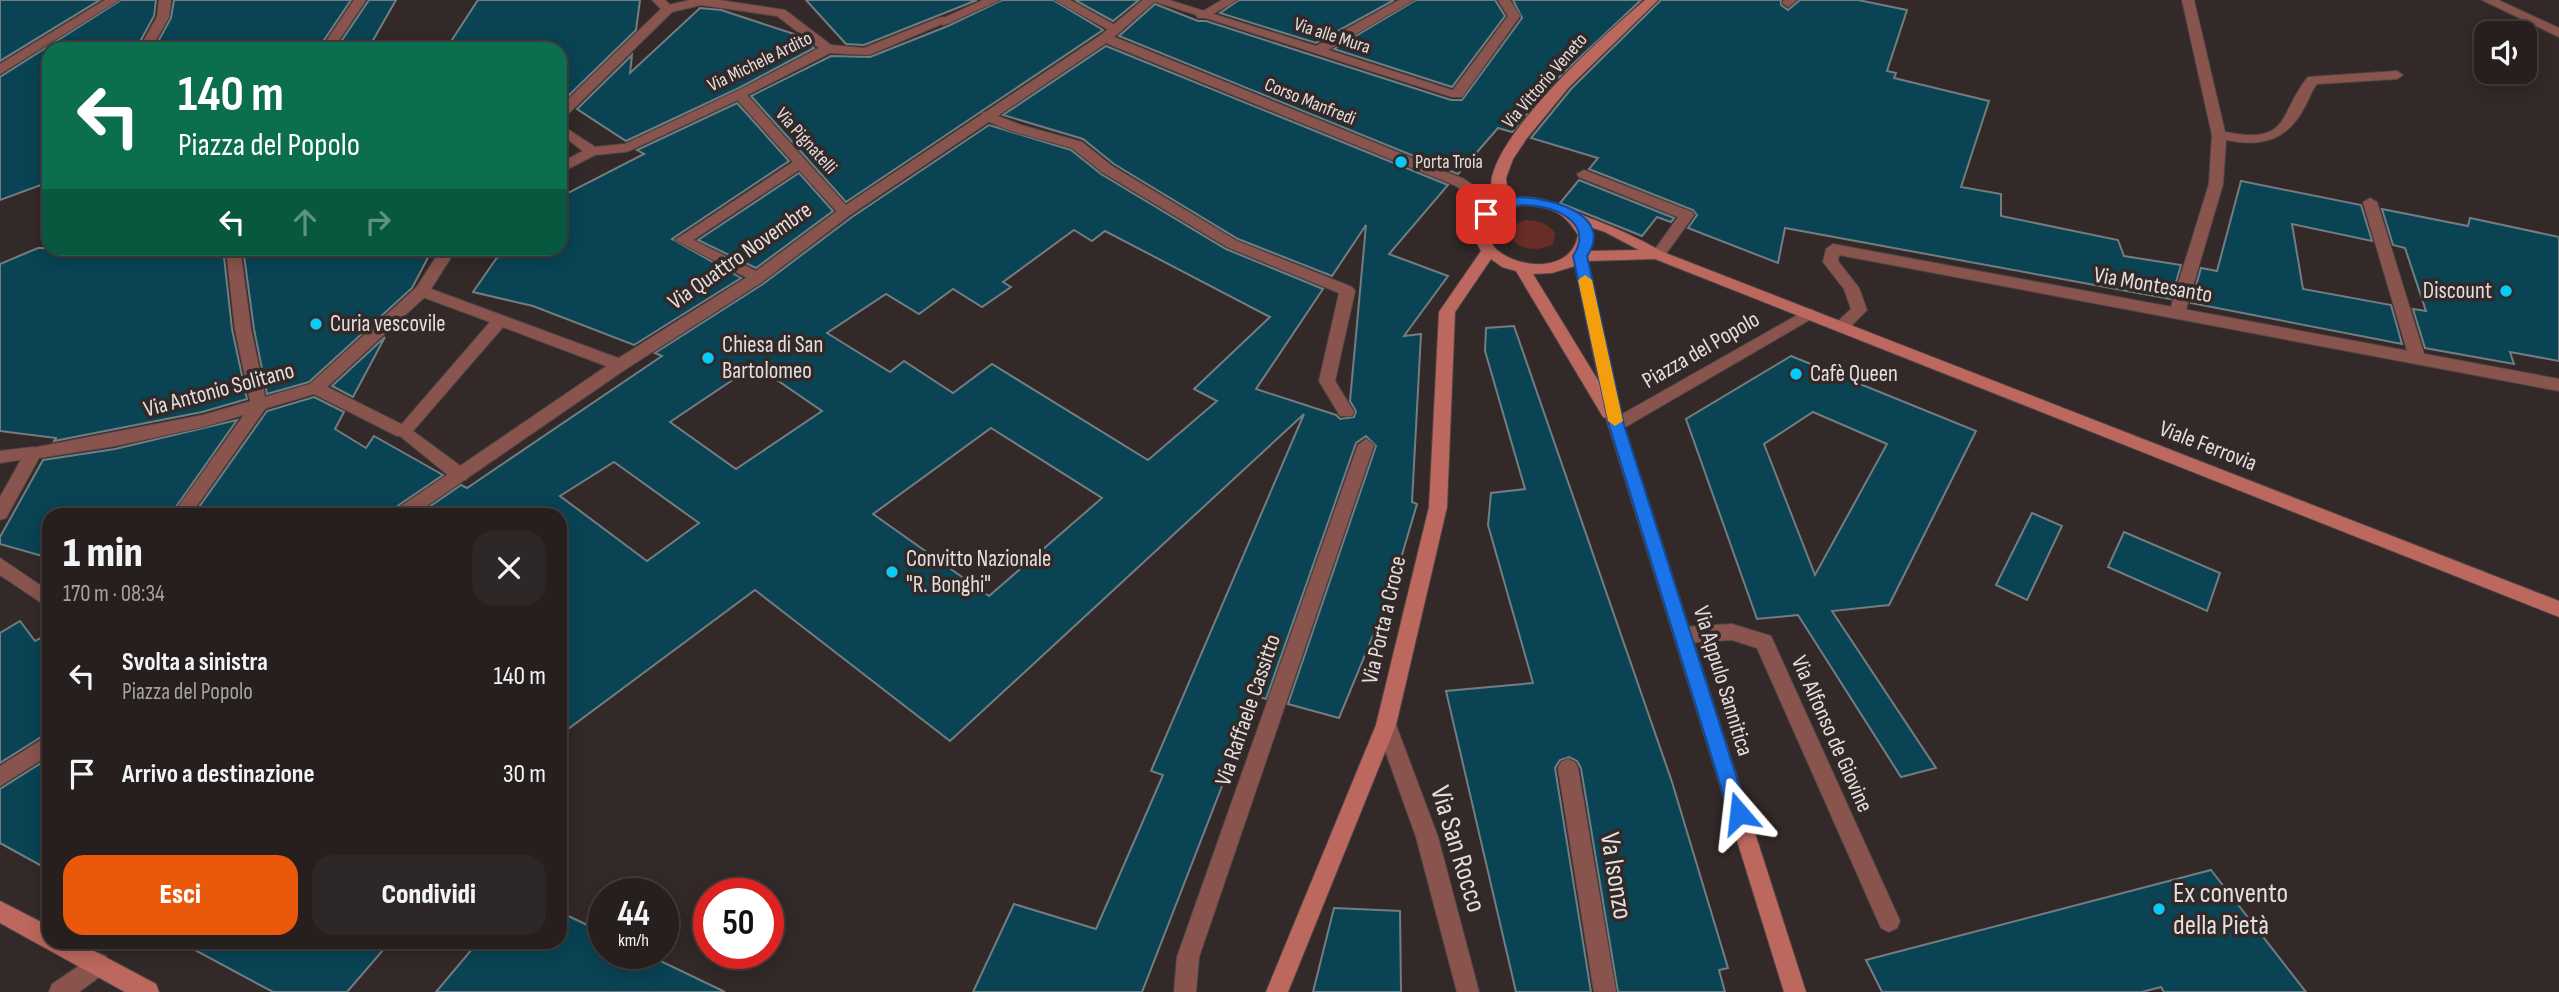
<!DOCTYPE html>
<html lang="it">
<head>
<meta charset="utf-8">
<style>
	:root { --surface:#261f1e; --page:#2e2727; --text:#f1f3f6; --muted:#a4a2a4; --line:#423d3c; --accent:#ea580c }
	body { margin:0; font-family:"Sofia Sans Condensed",sans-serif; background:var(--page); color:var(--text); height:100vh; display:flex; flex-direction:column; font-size:26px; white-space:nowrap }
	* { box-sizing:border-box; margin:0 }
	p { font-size:23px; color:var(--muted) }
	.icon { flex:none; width:38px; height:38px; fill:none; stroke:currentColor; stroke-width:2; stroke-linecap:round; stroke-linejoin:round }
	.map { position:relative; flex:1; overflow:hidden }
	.side { position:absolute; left:42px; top:508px; width:525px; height:441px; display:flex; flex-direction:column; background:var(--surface); border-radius:21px; box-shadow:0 4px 18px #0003,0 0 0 2px var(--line) }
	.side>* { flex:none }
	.top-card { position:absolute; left:42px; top:42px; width:525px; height:214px; border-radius:21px; box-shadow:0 4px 18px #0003,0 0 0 2px var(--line); background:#0b6e4f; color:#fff; overflow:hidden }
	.fabs { position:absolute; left:2474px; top:21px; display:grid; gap:14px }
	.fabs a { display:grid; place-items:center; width:63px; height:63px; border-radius:14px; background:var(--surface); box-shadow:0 4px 18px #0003,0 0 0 2px var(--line); font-size:35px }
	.speed { position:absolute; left:588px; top:878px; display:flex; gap:14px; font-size:35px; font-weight:700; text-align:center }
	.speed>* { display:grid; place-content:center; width:91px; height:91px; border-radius:50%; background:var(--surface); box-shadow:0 4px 18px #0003,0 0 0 2px var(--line); line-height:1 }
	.speed small { font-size:18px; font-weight:400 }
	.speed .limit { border:10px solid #d22; background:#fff; color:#111 }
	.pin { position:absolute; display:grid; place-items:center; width:60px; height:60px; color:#fff; margin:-30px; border-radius:14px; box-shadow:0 4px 10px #0006 }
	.me { position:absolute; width:77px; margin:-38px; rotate:343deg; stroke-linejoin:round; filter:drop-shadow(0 0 5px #0008) }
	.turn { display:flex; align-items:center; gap:24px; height:147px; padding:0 21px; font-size:32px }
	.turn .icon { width:91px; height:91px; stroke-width:2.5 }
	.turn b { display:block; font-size:49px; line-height:60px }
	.lanes { display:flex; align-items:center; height:66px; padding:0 21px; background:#0003; justify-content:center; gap:35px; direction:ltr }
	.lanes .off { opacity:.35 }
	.round { display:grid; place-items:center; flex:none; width:74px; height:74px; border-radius:21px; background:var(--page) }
	.summary { display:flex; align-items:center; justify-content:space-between; height:119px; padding:0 21px }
	h1 { font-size:42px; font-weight:800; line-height:52px }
	.primary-button { display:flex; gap:14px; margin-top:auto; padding:14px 21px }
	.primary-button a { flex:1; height:80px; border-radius:21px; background:var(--accent); color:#fff; font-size:28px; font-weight:800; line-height:80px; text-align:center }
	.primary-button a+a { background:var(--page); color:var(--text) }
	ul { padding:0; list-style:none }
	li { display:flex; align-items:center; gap:21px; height:98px; padding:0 21px }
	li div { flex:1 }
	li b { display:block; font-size:26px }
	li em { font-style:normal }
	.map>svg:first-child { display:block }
	.green { fill:#682d27 }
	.building { fill:#094354; stroke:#737d81; stroke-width:2; fill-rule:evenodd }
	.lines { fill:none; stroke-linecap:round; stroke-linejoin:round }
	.pedestrian-casing { stroke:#4e4645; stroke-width:2 }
	.minor-casing { stroke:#4e4645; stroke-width:2 }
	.tertiary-casing { stroke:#4e4645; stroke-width:2 }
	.secondary-casing { stroke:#4e4645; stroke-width:2 }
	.pedestrian { fill:#89544d; fill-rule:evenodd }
	.minor { fill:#89544d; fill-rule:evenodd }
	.tertiary { fill:#89544d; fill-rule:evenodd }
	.secondary { fill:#bd685e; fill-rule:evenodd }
	.route { fill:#1a73e8; stroke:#114b97; stroke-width:2 }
	.slow { fill:#f59e0b }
	.poi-dot { fill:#06cbf9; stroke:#322928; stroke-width:2.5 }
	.labels { text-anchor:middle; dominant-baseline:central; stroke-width:7; stroke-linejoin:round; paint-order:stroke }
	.far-street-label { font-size:19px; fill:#e4dedd; stroke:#322928 }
	.far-poi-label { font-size:19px; fill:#e4dedd; stroke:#322928; text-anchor:start }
	.street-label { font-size:23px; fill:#e4dedd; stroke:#322928 }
	.poi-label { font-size:23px; fill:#e4dedd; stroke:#322928; text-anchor:start }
	.near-street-label { font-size:28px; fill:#e4dedd; stroke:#322928 }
	.near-poi-label { font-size:28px; fill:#e4dedd; stroke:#322928; text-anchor:start }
</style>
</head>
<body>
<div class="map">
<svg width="2559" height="992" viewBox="0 0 2559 992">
	<rect width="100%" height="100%" fill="#322928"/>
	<path class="green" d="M1527,220C1539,221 1548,223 1555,233L1553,244C1540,251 1526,251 1514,242L1510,231L1520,222Z"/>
	<g class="building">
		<path d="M0,0H100L0,61Z"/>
		<path d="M121,0H156L154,16L136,49H49V182L0,200V77Z"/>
		<path d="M174,0H351L318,49H154L171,18Z"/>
		<path d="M369,0H396L368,49H336Z"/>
		<path d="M478,0H640L636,30L564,100L560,98V49H446Z"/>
		<path d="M806,0H977L864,45L846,44Z"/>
		<path d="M1002,0H1053L1103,30L846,202L751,96L831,56L870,57L948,26Z"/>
		<path d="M1075,0H1139L1113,21Z"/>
		<path d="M1239,0H1394L1316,43L1220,13Z"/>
		<path d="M1416,0H1495L1505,16L1452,87L1334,49Z"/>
		<path d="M1513,0H1641L1555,81L1512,132L1498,128L1458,174L1119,36L1155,4L1198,21H1206L1451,100H1462L1522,18Z"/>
		<path d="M1661,0H1781V5L1788,10L1800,0H1858L1907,10L1887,71L1896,73L1894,78L1989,101L1961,187L2001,194V216L2118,240L2124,256L2181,265L2171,299L1785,228L1778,263L1688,228L1697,215L1693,210L1589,169L1598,158L1531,138L1571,89Z"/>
		<path d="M700,8L721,10L797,35L814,48L739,88L626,141L577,109L632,55L630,73Z"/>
		<path d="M1106,46L1448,185L1389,254L1448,276L1404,336L1421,334L1412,502L1417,504L1391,592L1339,718L1288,704L1376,446L1366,436L1356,443L1266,699L1257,696L1142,992H973L1014,904L1096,929L1163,775L1151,771L1304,414L950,741L755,590L560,735V514H419L461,485L467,488L662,356L655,353L763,284L852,217L989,125L1071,150L1101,174L1226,249L1323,289L1256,389L1336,415L1340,419L1354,417L1356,411L1350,401L1366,225L1332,276L1238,239L1114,164L1083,139L1003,115ZM1074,230L1092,241L1105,231L1270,317L1194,389L1217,401L1148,460L992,364L953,393L904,361L890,372L827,333L886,294L919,314L953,289L982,307L1011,287L1003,282ZM755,365L822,411L736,469L670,422ZM991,428L1102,498L989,596L873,514ZM614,462L699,523L647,561L560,496Z"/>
		<path d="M737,103L789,161L672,239L741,278L634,345L533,306L473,292L496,259L510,248H560V197L644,154L637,150Z"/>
		<path d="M799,173L833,211L756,268L698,240Z"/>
		<path d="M1579,180L1674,218L1671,222L1657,217L1642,236L1560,203Z"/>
		<path d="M2241,181L2361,205L2372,241L2292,224L2303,289L2391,305L2402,344L2191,303L2201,268L2217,271Z"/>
		<path d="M2382,209L2468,226L2470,218L2559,237V361L2510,352L2514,364L2425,348L2413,309L2426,311L2405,248L2393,245Z"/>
		<path d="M38,248H223L232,329L247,399L202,412L54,441L56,438L0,431V264Z"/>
		<path d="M243,248H433L412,288L309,382L267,394L254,329Z"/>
		<path d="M1514,326L1672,782L1728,968L1719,970L1725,992H1618L1581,768L1577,761L1569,757L1560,760L1555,768L1591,992H1516L1446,691L1533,683L1488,525L1491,493L1525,489L1485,351L1486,328Z"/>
		<path d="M385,337L353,397L332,386Z"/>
		<path d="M1791,356L1976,431L1889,605L1832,611L1936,768L1901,777L1798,615L1757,619L1686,419ZM1813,412L1887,444L1815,575L1764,444Z"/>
		<path d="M314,397L344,412L335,429L366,448L374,436L443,475L396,507L391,514H194L267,411Z"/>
		<path d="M237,420L171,514H49V558L0,544V537L43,460L115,449Z"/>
		<path d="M2032,513L2062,526L2027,600L1996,585Z"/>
		<path d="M2124,532L2220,573L2207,611L2108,567Z"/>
		<path d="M20,621L35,641L49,634V732L0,763V633Z"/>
		<path d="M49,758V870L0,843V789Z"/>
		<path d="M2211,870L2306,992H2164L2161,987L2142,992H1882L1866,960Z"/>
		<path d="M1334,908L1400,911L1401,992H1313Z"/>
		<path d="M560,912L604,933V954H646L725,992H436L478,942H560Z"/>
		<path d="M180,942H390L347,992H273Z"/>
	</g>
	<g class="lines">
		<g class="pedestrian-casing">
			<g id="pedestrian">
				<path d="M354,0H366L333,49H321Z"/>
				<path d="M652,0H665L674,9L664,12Z"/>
				<path d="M983,0H1000L947,24L943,25L937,21Z"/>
				<path d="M1222,0H1237L1206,18H1198L1196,15Z"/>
				<path d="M1498,0H1510L1520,16L1462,97H1452L1450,94L1508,16Z"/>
				<path d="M739,90L744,91V97L629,151L624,152L617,148Z"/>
				<path d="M422,286L430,291L427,295L327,387L409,428L411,432L409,436H397L314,394L203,427L115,446L39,458L6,518L0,520V497L27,449L203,415L310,384L417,287Z"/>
			</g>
		</g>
		<g class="minor-casing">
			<g id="minor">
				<path d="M105,0H119L0,74V64Z"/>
				<path d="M159,0H171L169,17L151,49H139L157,17Z"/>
				<path d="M690,0H719L785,10L831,45L864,48L939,18L943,17L949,21L869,55L830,53L747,95L852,212L845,217L840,215L799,170L693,240L762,274L765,278L762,282L757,283L675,240L793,162L732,94L819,48L777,16L701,5L672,12L565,117L560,118V107L664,6Z"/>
				<path d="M1055,0H1070L1122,29L1120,32H1112Z"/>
				<path d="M1150,0H1169L1316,46L1399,0H1414L1328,50L1464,94L1462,97H1452Z"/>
				<path d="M1784,0H1797L1788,7L1782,3Z"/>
				<path d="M2182,0H2194L2225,132C2292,145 2277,115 2308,77L2397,71L2403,75L2397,79L2317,84C2311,91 2309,100 2304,108C2287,141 2260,147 2226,140L2223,184L2185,313L2177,318L2169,313L2209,184L2212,135Z"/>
				<path d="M2482,0H2498L2559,28V37Z"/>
				<path d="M987,112L1021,125L1082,142L1112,166L1237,241L1352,287L1355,291L1335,381L1354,412L1352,416H1340L1319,381L1339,293L1227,247L1102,172L1072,148L1011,131L982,119V113Z"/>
				<path d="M560,124L595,147L624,144L631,148L624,152L595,155L560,173V163L583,151L560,134Z"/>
				<path d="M1584,170L1692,212L1694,215L1663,258H1653L1651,255L1678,217L1579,177L1577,174Z"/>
				<path d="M2370,198L2377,202L2425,357L2423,361L2417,363L2409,357L2363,202Z"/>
				<path d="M226,248H240L251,329L267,406L191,514H173L251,405L235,329Z"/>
				<path d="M442,248H457L431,289L626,361L628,365L620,371L614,369L503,327L413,431L466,470L469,475L466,480H454L395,432L490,322L417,295L414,291Z"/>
				<path d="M1808,309L1813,310L1816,314L1813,318L1622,429H1610L1608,425L1610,421Z"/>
				<path d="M1366,439L1374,445L1199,957L1196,992H1174L1177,957L1358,445Z"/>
				<path d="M33,447L42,453L39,457L0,463V451Z"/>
				<path d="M1732,624L1771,636L1900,921L1897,928L1889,932L1881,928L1757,648L1732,640L1683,643L1676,641L1674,635L1676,629L1683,627Z"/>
				<path d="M1386,716L1393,719L1396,725L1438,837L1479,992H1457L1416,837L1376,725L1379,719Z"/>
				<path d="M1568,759L1575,762L1578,768L1616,992H1594L1558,768L1561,762Z"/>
				<path d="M98,953L106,956L109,964L106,972L79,992H49L52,984Z"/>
			</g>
		</g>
		<g class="tertiary-casing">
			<g id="tertiary">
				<path d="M1143,0H1156L1114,37L1464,179L1504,207L1497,211L1492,210L1454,185L1106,43L850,215L762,282L626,369L415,514H394L397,509L614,361L752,274L840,209L1101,35Z"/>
				<path d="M1833,244L2559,379V391L1839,255L1838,261L1859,288L1867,310L1846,331L1840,332L1832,327L1851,309L1844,289L1823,262L1826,249Z"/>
				<path d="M0,558L49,591V608L0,575Z"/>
				<path d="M49,735V755L0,786V766Z"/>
			</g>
		</g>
		<g class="secondary-casing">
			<g id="secondary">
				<path d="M1645,0H1658L1569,87L1527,138L1513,159L1506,178L1508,199C1539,192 1559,206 1587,217C1614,227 1638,238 1663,252L2559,601V617L1655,259L1588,261L1624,425L1806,992H1784L1606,418L1603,417L1516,271L1502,267L1491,259L1455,312L1447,507L1396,725L1288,992H1266L1376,725L1429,507L1439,312L1481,251L1471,232L1478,217L1494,204C1493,195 1490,186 1492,177C1504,125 1603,36 1645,0ZM1524,205C1552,207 1564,212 1578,235C1572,272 1521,270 1497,250C1492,246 1489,238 1485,232C1493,214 1505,208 1524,205ZM1587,226L1605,232L1639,250L1590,251L1593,235ZM1575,266L1599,382L1533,274L1552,273Z"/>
				<path d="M0,901L49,926V942H77L156,984L159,992H125L0,923Z"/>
			</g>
		</g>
		<use href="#pedestrian" class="pedestrian"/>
		<use href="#minor" class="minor"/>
		<use href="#tertiary" class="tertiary"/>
		<use href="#secondary" class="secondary"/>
	</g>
	<path class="route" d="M1520,197C1549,198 1615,214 1587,256L1624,425L1748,813L1746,819L1739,822L1732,819L1729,813L1609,425L1573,256C1596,221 1551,204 1522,205C1508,206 1499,214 1486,218L1480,214L1497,202Z"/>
	<path class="slow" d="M1585,275L1592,280L1623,421L1615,426L1608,421L1578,280Z"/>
	<g class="poi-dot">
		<circle cx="1401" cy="162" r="7"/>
		<circle cx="2506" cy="291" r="7"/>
		<circle cx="316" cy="324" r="7"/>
		<circle cx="708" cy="358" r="7"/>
		<circle cx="1796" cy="374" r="7"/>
		<circle cx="892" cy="572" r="7"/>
		<circle cx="2159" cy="909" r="7"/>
	</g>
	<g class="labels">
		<g class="far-street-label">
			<text transform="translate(1332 36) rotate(18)">Via alle Mura</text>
			<text transform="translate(760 62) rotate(-26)">Via Michele Ardito</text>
			<text transform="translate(1545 81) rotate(-49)">Via Vittorio Veneto</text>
			<text transform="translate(1310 102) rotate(22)">Corso Manfredi</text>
			<text transform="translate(806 141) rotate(48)">Via Pignatelli</text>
		</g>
		<g class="far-poi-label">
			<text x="1415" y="162">Porta Troia</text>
		</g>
		<g class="street-label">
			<text transform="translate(740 256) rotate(-35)">Via Quattro Novembre</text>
			<text transform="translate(2153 285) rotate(10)">Via Montesanto</text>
			<text transform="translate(1701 350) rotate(-30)">Piazza del Popolo</text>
			<text transform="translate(219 390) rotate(-15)">Via Antonio Solitano</text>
			<text transform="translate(2208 446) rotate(21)">Viale Ferrovia</text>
			<text transform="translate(1384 620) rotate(-77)">Via Porta a Croce</text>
			<text transform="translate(1723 681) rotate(73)">Via Appulo Sannitica</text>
			<text transform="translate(1248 710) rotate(-71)">Via Raffaele Cassitto</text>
			<text transform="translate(1832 734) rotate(66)">Via Alfonso de Giovine</text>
		</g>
		<g class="poi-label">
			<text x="2492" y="291" text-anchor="end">Discount</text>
			<text x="330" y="324">Curia vescovile</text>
			<text x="722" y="345">Chiesa di San<tspan x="722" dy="26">Bartolomeo</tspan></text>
			<text x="1810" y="374">Cafè Queen</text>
			<text x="906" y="559">Convitto Nazionale<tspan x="906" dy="26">"R. Bonghi"</tspan></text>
		</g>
		<g class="near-street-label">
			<text transform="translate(1458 849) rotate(73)">Via San Rocco</text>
			<text transform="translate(1616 876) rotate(81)">Va Isonzo</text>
		</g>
		<g class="near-poi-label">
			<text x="2173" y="893">Ex convento<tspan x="2173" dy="32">della Pietà</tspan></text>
		</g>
	</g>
</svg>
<div class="fabs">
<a><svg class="icon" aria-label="sound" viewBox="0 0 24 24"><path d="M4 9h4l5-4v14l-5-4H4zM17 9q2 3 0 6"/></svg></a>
</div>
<div class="speed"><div>44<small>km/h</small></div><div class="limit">50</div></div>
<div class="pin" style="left:1486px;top:214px;background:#d93025"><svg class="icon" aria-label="arrive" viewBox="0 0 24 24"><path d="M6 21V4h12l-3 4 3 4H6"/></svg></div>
<svg class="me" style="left:1739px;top:813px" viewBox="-20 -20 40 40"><path d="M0-17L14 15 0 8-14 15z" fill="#1a73e8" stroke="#fff" stroke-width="4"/></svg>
<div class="top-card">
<div class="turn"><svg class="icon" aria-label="left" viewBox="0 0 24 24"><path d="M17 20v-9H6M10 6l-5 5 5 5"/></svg><div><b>140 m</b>Piazza del Popolo</div></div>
<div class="lanes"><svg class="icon" aria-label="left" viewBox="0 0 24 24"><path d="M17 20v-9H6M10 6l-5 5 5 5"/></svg><svg class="icon off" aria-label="ahead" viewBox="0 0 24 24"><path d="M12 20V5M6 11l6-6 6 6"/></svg><svg class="icon off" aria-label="right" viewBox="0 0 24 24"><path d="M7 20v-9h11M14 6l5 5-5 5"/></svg></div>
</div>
<section class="side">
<div class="summary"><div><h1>1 min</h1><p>170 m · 08:34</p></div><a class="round"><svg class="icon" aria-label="close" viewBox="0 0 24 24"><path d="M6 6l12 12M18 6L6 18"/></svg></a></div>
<ul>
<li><svg class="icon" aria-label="left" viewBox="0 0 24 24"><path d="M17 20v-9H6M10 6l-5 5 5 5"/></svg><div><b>Svolta a sinistra</b><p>Piazza del Popolo</p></div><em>140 m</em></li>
<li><svg class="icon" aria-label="arrive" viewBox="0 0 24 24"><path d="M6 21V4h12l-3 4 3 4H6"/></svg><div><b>Arrivo a destinazione</b></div><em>30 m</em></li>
</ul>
<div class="primary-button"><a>Esci</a><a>Condividi</a></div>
</section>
</div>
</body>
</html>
